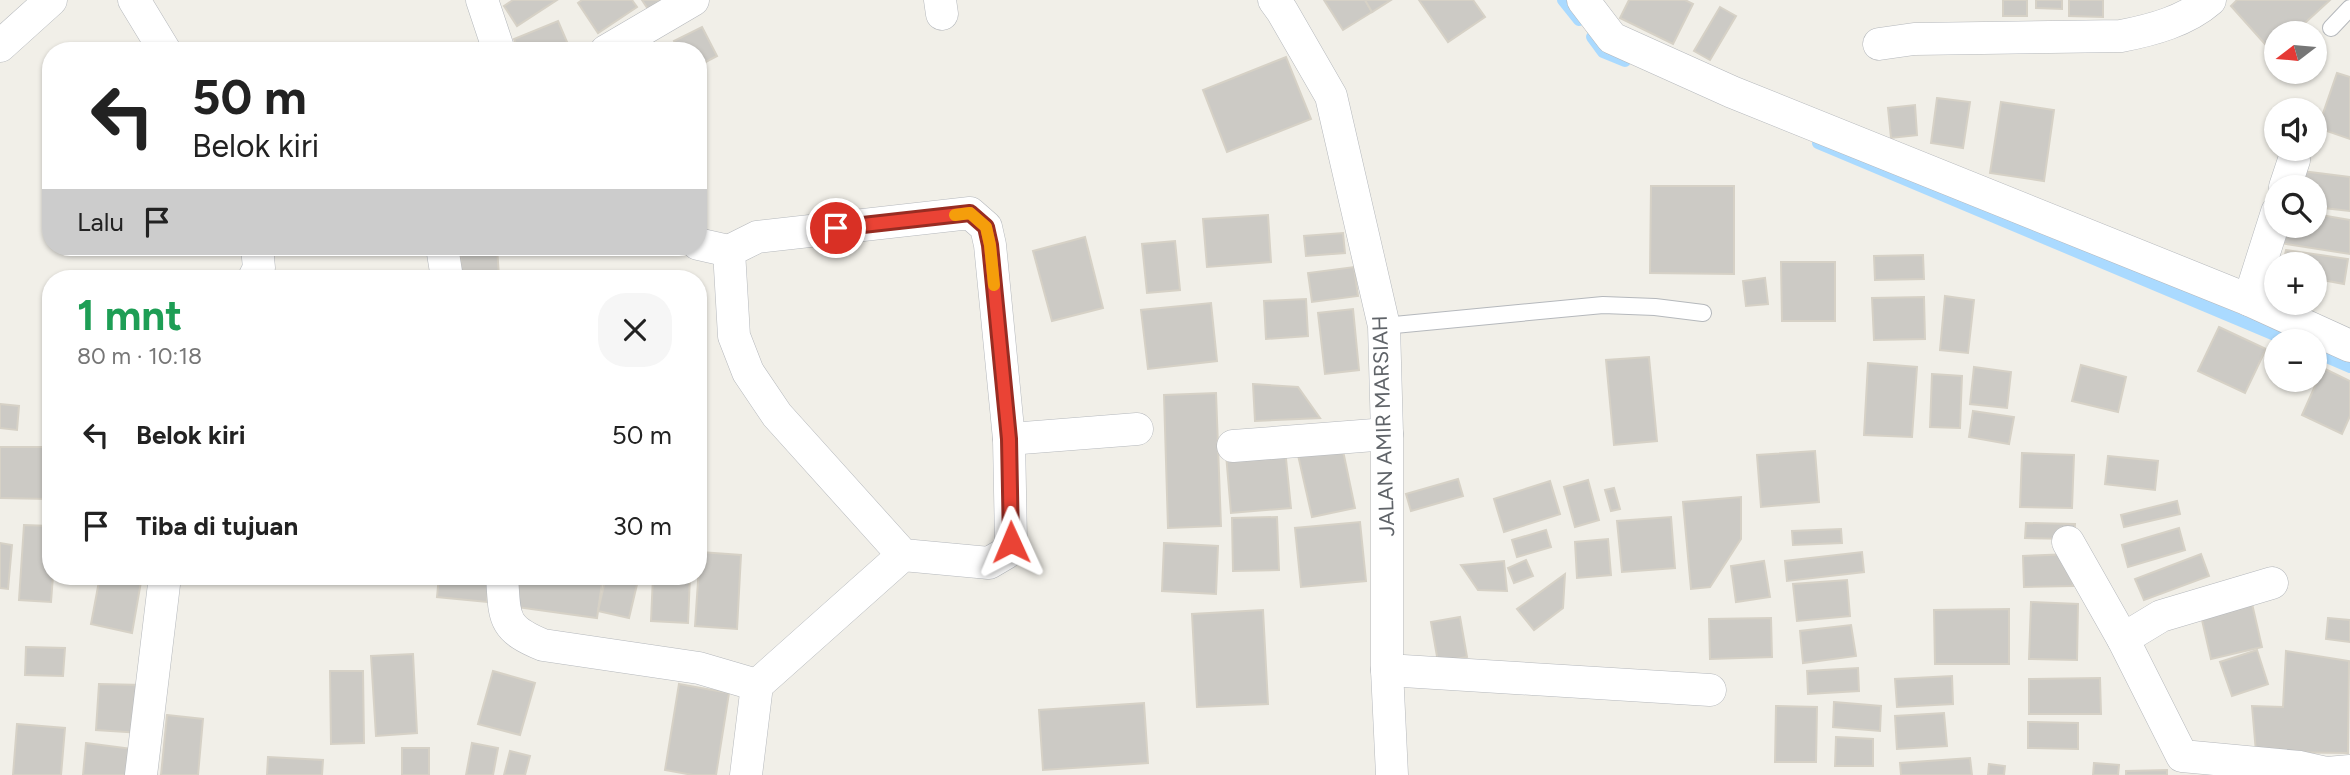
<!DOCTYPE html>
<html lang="id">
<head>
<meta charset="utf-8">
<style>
	:root { --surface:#fff; --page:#f6f6f6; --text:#222; --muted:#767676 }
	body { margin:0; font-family:Figtree,sans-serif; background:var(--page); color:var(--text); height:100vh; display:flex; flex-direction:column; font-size:26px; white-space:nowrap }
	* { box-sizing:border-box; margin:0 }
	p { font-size:23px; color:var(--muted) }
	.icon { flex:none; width:38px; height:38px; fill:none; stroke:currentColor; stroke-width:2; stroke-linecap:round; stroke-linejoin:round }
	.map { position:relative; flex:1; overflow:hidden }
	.side { position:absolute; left:42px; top:270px; width:665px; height:315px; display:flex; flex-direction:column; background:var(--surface); border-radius:28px; box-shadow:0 2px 5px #0004 }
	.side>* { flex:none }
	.top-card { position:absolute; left:42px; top:42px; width:665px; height:214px; border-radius:28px; box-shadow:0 2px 5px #0004; background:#fff; color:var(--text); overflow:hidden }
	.needle { width:46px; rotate:254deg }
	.fabs { position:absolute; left:2264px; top:21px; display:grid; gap:14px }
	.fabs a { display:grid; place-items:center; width:63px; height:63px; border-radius:50%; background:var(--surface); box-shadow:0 2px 5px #0004; font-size:35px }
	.pin { position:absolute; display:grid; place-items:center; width:60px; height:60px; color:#fff; margin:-30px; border:4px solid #fff; border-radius:50%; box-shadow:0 2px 7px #0007 }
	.me { position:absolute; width:77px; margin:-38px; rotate:359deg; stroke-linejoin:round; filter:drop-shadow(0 0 5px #0008) }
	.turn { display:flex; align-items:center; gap:24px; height:147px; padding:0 35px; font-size:32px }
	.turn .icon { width:91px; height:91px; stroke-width:2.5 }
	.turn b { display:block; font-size:49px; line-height:60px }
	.then { display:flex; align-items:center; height:66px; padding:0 35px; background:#0003; gap:14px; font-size:26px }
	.round { display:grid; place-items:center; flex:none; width:74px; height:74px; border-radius:28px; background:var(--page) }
	.headline { display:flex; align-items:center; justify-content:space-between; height:119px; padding:0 35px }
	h1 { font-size:42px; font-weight:700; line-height:52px; color:#1e9e55 }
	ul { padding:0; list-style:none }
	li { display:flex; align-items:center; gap:21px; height:91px; padding:0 35px }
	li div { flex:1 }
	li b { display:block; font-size:26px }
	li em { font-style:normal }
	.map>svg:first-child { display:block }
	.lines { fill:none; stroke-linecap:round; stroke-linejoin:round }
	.stream { stroke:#aadaff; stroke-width:12 }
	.building { fill:#cccac5; stroke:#d6d1c6; stroke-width:2 }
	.service-casing { stroke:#b5b8bc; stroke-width:18 }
	.minor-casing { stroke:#b5b8bc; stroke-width:33 }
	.service { stroke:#fff; stroke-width:16 }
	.minor { stroke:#fff; stroke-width:32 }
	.route-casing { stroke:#982c22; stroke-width:18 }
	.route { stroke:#ea4335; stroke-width:12 }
	.slow { stroke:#f59e0b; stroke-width:12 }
	.labels { text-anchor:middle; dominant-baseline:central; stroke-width:7; stroke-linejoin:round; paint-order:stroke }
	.street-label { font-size:21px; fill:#5f6368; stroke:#fff }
</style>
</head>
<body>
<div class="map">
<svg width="2350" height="775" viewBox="0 0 2350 775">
	<rect width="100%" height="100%" fill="#f1efe8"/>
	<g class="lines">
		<g class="stream">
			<path d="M1563,0L1579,20"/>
			<path d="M1592,37L1603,52L1625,61"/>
			<path d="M1818,143L2289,341"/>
			<path d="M2315,352L2350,367"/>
		</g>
	</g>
	<g class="building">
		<path d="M513,0H557L517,26L504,6Z"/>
		<path d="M582,0H632L637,7L598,33L578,3Z"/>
		<path d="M642,0H661L648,9Z"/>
		<path d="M1324,0H1365L1372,12L1343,30Z"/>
		<path d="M1365,0H1391L1372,12Z"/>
		<path d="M1419,0H1473L1485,17L1448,42Z"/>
		<path d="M1629,0H1685L1693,4L1673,44L1620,18Z"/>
		<rect x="2003" y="0" width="24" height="16"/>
		<path d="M2036,0H2062V9L2036,8Z"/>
		<path d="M2069,0H2103V17L2069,16Z"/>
		<path d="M2237,0H2330L2294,33H2277V49L2273,53L2231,6Z"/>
		<path d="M1720,7L1736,16L1710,60L1694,51Z"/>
		<path d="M558,21L570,49L565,51H519L514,39Z"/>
		<path d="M702,27L717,56L698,66V51H679L674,41Z"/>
		<path d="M1286,57L1311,119L1227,152L1203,90Z"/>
		<path d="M2337,73L2350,77V139L2318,128Z"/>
		<path d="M1937,98L1970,102L1963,148L1931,143Z"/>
		<path d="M2001,102L2054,110L2044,181L1990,173Z"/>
		<path d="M1915,105L1917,135L1891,138L1888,108Z"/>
		<path d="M2302,171L2350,177V211L2315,207V187H2301Z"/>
		<path d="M1651,186H1734V274L1650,273Z"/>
		<path d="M2315,214L2350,220V254L2280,243L2283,226H2315Z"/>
		<path d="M1268,215L1271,262L1207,267L1203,219Z"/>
		<path d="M1343,233L1345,253L1306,256L1304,236Z"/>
		<path d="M1085,237L1103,308L1052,321L1033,251Z"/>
		<path d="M1175,241L1180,290L1147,293L1142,244Z"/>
		<path d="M460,247H497L499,277L461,278Z"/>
		<path d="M525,247H576L526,252Z"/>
		<path d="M2286,250L2348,259L2344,284L2317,279L2315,285V264H2283Z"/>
		<path d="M1923,255L1924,279L1875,280L1874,256Z"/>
		<path d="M1781,262H1835V321H1782Z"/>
		<path d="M1354,267L1358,296L1312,302L1308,273Z"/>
		<path d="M1765,278L1768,304L1746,306L1743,281Z"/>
		<path d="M1945,296L1974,300L1968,353L1940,350Z"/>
		<path d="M1924,297L1925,339L1874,340L1872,298Z"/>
		<path d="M1306,299L1308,336L1266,339L1264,301Z"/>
		<path d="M1211,303L1217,361L1148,369L1141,310Z"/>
		<path d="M1353,309L1359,370L1325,374L1318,313Z"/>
		<path d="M2219,327L2266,349L2245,393L2198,371Z"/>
		<path d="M1649,357L1657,441L1614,445L1606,360Z"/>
		<path d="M1868,363L1917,367L1912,437L1864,435Z"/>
		<path d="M2081,365L2126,377L2118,412L2072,401Z"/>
		<path d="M1974,367L2011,372L2007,408L1970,404Z"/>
		<path d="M2323,368L2350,381V416L2342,434L2302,415Z"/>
		<path d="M1932,374L1962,376L1960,428L1930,427Z"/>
		<path d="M1253,384L1298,387L1320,418L1255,421Z"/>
		<path d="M1216,393L1221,526L1168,528L1164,395Z"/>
		<path d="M0,404L19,406L17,430L0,428Z"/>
		<path d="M1973,411L2014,417L2009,444L1969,437Z"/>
		<path d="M1342,446L1355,508L1312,517L1298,455Z"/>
		<path d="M0,447H50L49,499L0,498Z"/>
		<path d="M1285,449L1291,508L1231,513L1226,454Z"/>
		<path d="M1815,451L1819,502L1761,507L1757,455Z"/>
		<path d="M2022,453L2074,455L2072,508L2020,507Z"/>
		<path d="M2108,456L2158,461L2155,490L2105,484Z"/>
		<path d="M1458,479L1463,496L1411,511L1406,494Z"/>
		<path d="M1588,480L1599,520L1575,527L1564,487Z"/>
		<path d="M1550,481L1560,514L1504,532L1494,499Z"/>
		<path d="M1614,488L1620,509L1611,511L1605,490Z"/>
		<path d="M1741,497V539L1710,587L1691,589L1683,502Z"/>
		<path d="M2177,501L2180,514L2124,527L2121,515Z"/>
		<path d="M1277,517L1279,570L1233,571L1232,518Z"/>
		<path d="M1671,517L1675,568L1622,572L1617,521Z"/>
		<path d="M1360,522L1366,581L1301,587L1295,528Z"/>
		<path d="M2026,523L2075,524L2074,539L2025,538Z"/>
		<path d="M24,525L51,526V576H53L51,602L19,600Z"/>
		<path d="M2179,528L2185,550L2128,567L2122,545Z"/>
		<path d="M1841,529L1842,543L1793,545L1792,531Z"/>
		<path d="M1546,530L1551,547L1517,557L1512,540Z"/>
		<path d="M1608,539L1611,575L1577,578L1575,542Z"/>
		<path d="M0,543L12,545L8,589L0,588Z"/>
		<path d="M1164,543L1218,546L1216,594L1162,591Z"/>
		<path d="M700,552L741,555L737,629L695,626Z"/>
		<path d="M1862,552L1864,572L1787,581L1785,561Z"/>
		<path d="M2071,554L2073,586L2024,587L2023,556Z"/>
		<path d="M2201,554L2209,576L2144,600L2135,579Z"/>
		<path d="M1526,560L1533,576L1514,583L1508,568Z"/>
		<path d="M1504,561L1507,591L1478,590L1461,565Z"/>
		<path d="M1764,561L1770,597L1736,602L1731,566Z"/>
		<path d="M1565,574L1563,608L1534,630L1517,609Z"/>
		<path d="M100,576H142L132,633L91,624Z"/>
		<path d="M439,576H489L487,602L437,597Z"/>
		<path d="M514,576H603L597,618L509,606Z"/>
		<path d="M606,576H639L629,618L598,611Z"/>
		<path d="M653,576H690L688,623L651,621Z"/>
		<path d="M1847,580L1850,616L1797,621L1793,584Z"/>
		<path d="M2250,595L2262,647L2211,659L2199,607Z"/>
		<path d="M2031,602L2078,604L2077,660L2029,659Z"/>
		<path d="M2009,609V664H1935L1934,610Z"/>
		<path d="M1263,610L1268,704L1197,707L1192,614Z"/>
		<path d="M1460,617L1467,657L1438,662L1431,622Z"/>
		<path d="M1771,618L1772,657L1710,659L1709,619Z"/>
		<path d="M2328,618L2350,620V642L2326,639Z"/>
		<path d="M1851,625L1856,656L1803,663L1800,631Z"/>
		<path d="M26,647L65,648L63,676L25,675Z"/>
		<path d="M2257,650L2268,684L2232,696L2220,662Z"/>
		<path d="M2286,651L2349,661L2348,753L2256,752L2252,706L2283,707Z"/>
		<path d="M413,654L417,733L376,736L371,656Z"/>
		<path d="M1858,668L1859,691L1808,694L1807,671Z"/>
		<path d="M330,671H363L364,743L331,744Z"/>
		<path d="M493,671L535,683L520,735L478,724Z"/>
		<path d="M1952,676L1953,704L1897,707L1895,679Z"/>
		<path d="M2100,678L2101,714H2029V679Z"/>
		<path d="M99,684L143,685L141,733L96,730Z"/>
		<path d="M679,684L729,693L716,775H693L665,770Z"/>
		<path d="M1834,702L1881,706L1880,731L1833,727Z"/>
		<path d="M1144,703L1148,763L1043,770L1039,710Z"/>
		<path d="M1776,706L1817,707L1816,762H1775Z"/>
		<path d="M1944,713L1947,746L1897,749L1895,716Z"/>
		<path d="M167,715L203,719L198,775H161Z"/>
		<path d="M2028,722L2078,723V749L2028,748Z"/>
		<path d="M17,724L65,728L61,775H13Z"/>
		<path d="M1836,737L1873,739V766H1835Z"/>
		<path d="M86,743L133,749L130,775H83Z"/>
		<path d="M472,743L498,748L493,775H466Z"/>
		<rect x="402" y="748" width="27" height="27"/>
		<path d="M510,751L530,756L525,775H504Z"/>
		<path d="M268,757L323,760L322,775H267Z"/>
		<path d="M1970,758L1972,775H1901L1900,763Z"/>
		<path d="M2094,763L2119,765L2118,775H2093Z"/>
		<path d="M1989,764L2005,766L2004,775H1988Z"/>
		<path d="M2167,770V775H2126V771Z"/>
	</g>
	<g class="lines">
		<g class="service-casing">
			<g id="service">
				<path d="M2331,28L2350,8"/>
				<path d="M1384,326L1603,305L1655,307L1703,313"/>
			</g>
		</g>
		<g class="minor-casing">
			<g id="minor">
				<path d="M134,0L165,51"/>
				<path d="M482,0L499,51"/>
				<path d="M940,0L942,14"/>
				<path d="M1274,0L1282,11L1331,96L1384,326L1387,434V670L1392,775"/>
				<path d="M1583,0L1612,38L1732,92L2249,300L2350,346"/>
				<path d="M1879,44L1914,39L2121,36C2152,30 2186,21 2210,0"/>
				<path d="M0,46L51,0"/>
				<path d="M606,51L693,0"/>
				<path d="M2285,187L2294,160"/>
				<path d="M698,244L729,251"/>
				<path d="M442,247L447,278"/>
				<path d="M254,278L259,268L257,247"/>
				<path d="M2249,300L2277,212"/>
				<path d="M1009,439L1137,429"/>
				<path d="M1233,446L1387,434"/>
				<path d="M2068,542L2123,639L2182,756L2300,767L2327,773L2350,771"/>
				<path d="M502,576C505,617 501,628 543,645L699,668L757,685"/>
				<path d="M2123,639L2161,616L2272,583"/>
				<path d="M1387,670L1710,690"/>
				<path d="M141,775L165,576"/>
				<path d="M746,775L757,685L903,555L989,563L1006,553L1011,542L1009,439L990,245L986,227L970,213L757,237L729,251L734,336L748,372L777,415L903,555"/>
			</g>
		</g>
		<use href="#service" class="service"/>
		<use href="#minor" class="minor"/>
	</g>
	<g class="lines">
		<g class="route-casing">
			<path id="route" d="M836,228L970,213L986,227L990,245L1009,439L1011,542"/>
		</g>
		<use href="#route" class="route"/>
		<path class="slow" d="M955,215L970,213L986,227L990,245L994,285"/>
	</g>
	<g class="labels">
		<g class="street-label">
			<text transform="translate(1383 426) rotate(-92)">JALAN AMIR MARSIAH</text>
		</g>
	</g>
</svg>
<div class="fabs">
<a><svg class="needle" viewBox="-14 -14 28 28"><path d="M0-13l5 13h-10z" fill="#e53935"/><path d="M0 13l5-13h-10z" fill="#767676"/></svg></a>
<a><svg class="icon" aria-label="sound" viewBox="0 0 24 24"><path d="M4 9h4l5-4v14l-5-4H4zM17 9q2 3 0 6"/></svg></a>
<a><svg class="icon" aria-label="search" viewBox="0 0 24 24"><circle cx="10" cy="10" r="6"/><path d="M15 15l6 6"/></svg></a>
<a>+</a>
<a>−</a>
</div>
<div class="pin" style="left:836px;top:228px;background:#d93025"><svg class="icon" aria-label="arrive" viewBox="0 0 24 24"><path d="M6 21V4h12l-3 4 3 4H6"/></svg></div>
<svg class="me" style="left:1011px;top:542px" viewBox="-20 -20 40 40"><path d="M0-17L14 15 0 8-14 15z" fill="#ea4335" stroke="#fff" stroke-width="4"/></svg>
<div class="top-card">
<div class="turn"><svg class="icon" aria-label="left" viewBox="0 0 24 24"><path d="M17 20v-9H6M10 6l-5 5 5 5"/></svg><div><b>50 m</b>Belok kiri</div></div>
<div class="then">Lalu<svg class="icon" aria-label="arrive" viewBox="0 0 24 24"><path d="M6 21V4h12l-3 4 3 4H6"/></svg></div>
</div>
<section class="side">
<div class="headline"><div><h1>1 mnt</h1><p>80 m · 10:18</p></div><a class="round"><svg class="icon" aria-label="close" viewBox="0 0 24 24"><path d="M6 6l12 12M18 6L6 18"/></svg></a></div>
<ul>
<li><svg class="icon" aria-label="left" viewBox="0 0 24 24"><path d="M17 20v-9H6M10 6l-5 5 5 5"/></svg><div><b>Belok kiri</b></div><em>50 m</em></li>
<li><svg class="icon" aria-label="arrive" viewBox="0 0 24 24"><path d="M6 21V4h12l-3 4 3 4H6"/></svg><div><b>Tiba di tujuan</b></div><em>30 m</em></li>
</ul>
</section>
</div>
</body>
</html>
